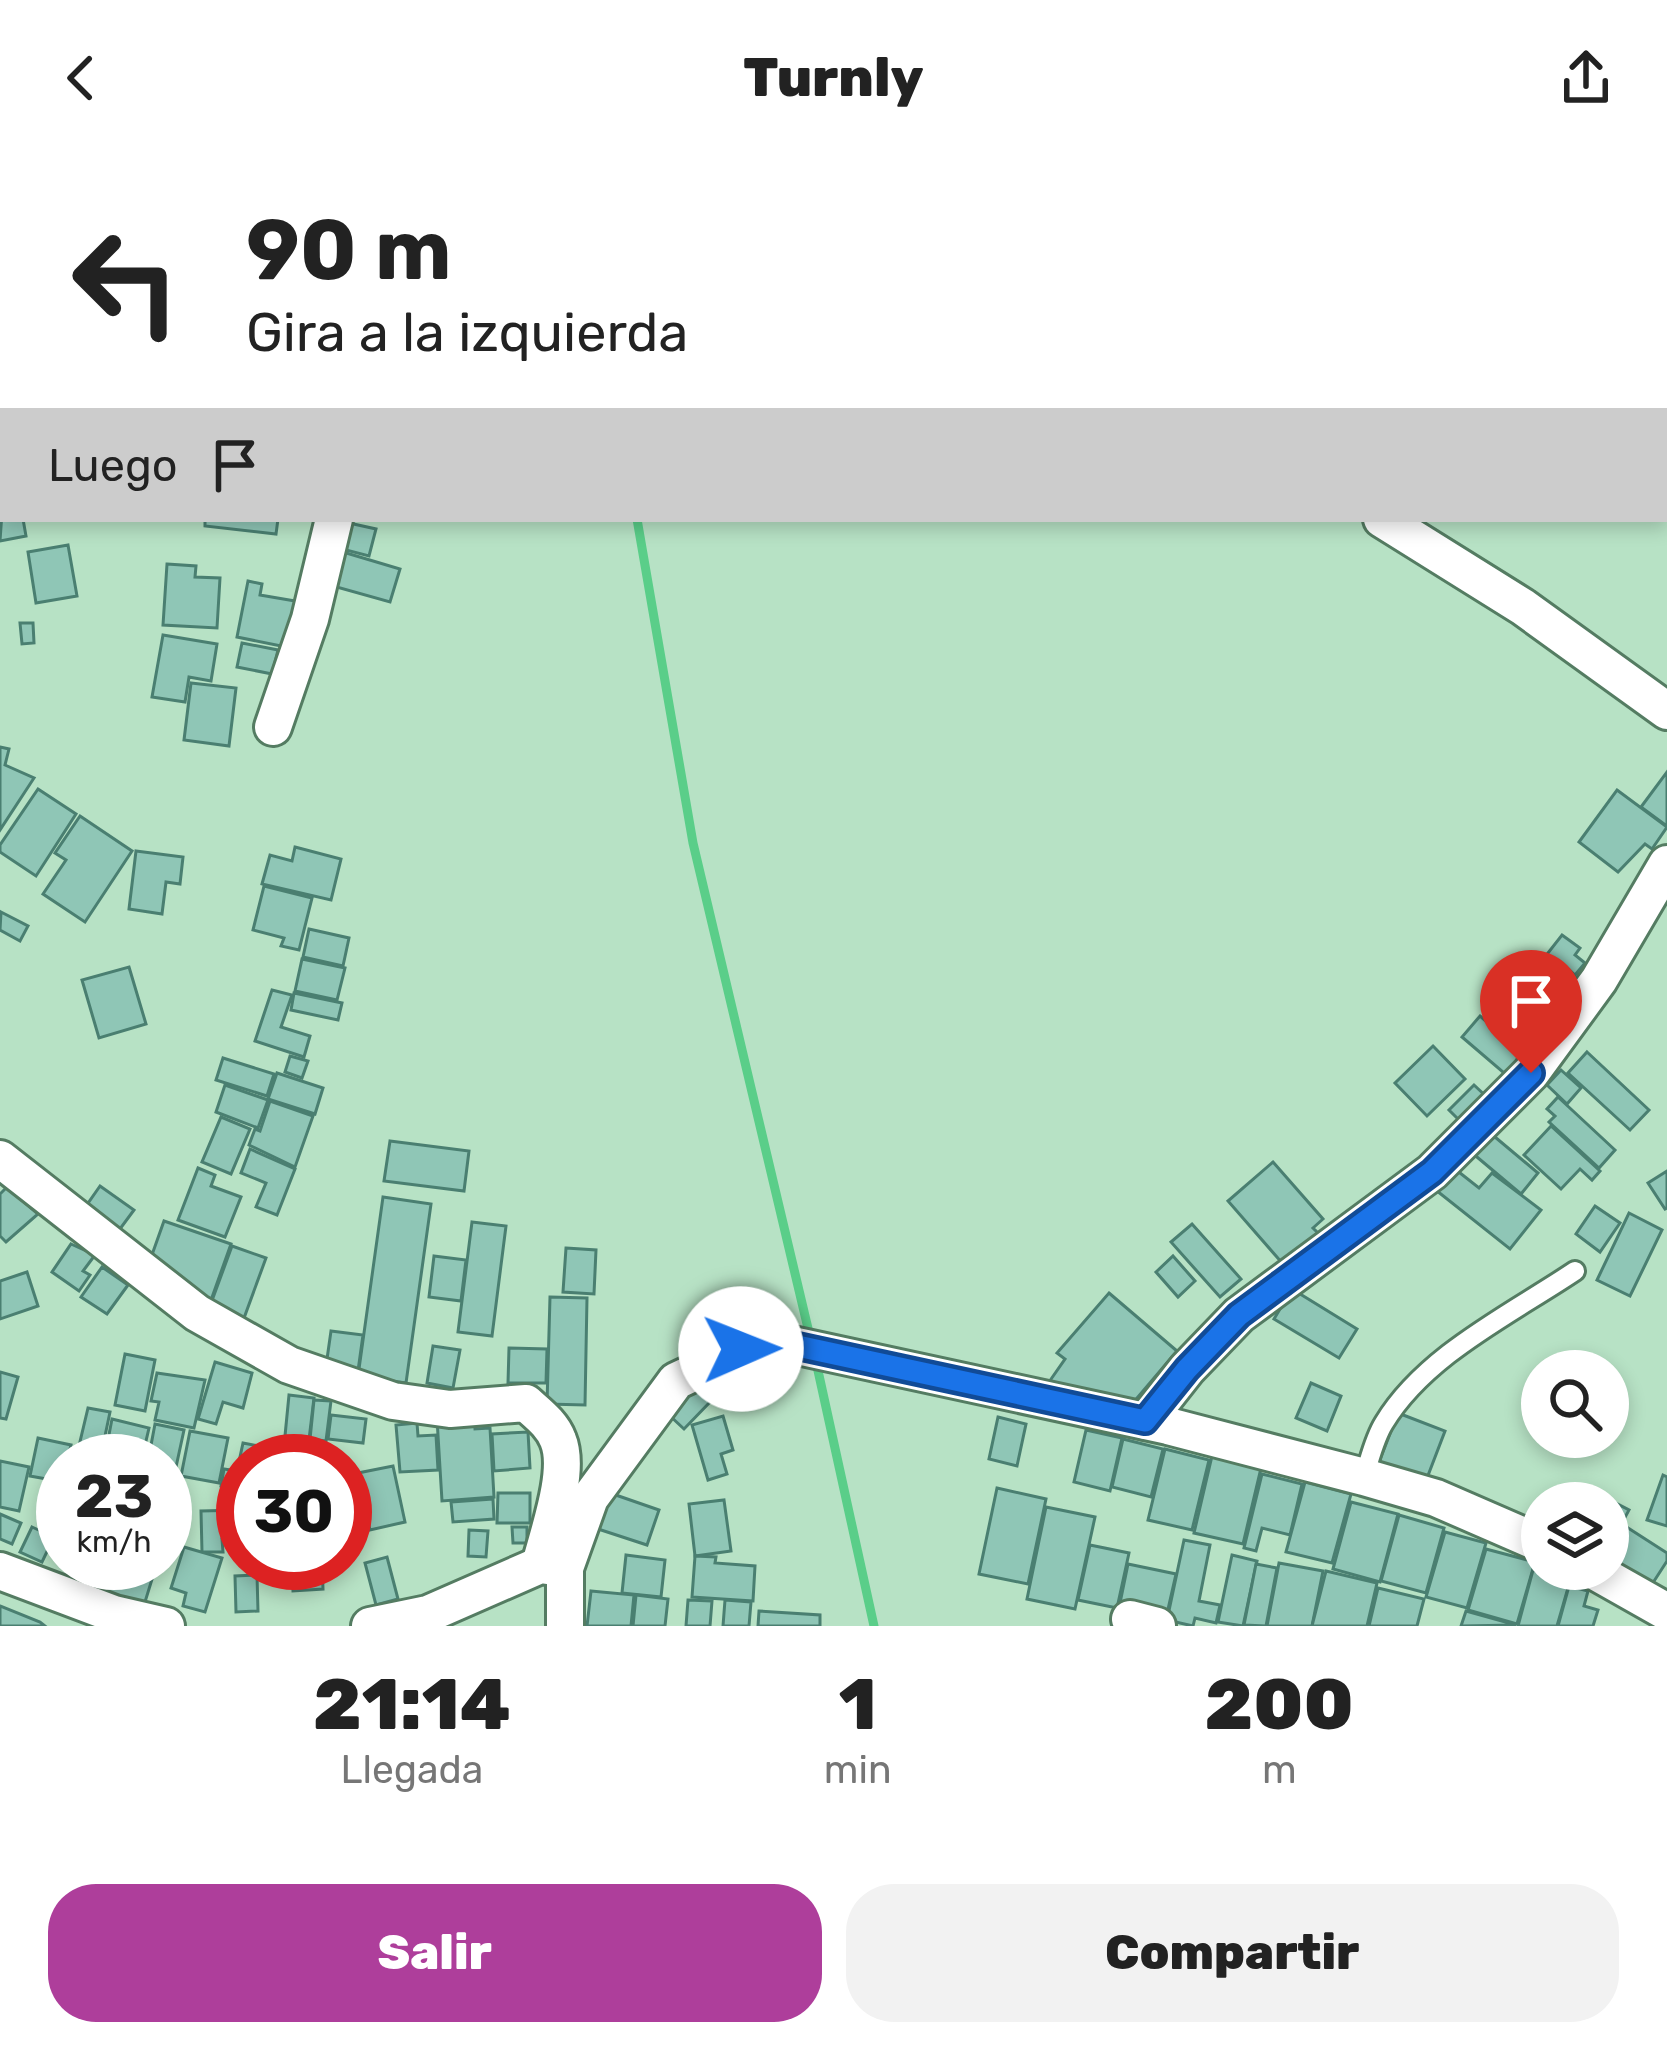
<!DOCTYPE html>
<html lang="es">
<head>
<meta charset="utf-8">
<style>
	:root { --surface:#fff; --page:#f2f2f2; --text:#222; --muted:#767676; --accent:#ae3e9b }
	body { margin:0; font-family:Rubik,sans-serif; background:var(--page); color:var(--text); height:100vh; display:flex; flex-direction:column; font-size:45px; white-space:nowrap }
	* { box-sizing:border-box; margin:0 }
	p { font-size:39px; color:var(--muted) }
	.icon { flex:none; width:66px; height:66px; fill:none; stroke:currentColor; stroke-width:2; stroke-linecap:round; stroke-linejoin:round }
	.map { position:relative; height:1470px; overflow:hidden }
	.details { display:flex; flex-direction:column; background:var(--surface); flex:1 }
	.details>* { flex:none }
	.banner { position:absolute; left:0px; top:0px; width:1668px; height:366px; box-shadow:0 6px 18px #0003; background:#fff; color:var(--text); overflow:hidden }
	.tools { position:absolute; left:1521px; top:1194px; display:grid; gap:24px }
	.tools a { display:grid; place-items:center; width:108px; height:108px; border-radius:50%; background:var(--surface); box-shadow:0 6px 18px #0003; font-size:60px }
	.speed { position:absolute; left:36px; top:1278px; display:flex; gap:24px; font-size:60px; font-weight:700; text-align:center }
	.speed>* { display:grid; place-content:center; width:156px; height:156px; border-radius:50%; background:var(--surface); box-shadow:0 6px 18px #0003; line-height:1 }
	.speed small { font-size:30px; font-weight:400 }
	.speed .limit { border:18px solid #d22; background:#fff; color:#111 }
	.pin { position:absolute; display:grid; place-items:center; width:102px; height:102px; color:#fff; margin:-123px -51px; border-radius:50% 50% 50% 0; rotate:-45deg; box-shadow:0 0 12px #0007 }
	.pin .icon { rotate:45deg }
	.me { position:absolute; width:132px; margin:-66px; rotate:89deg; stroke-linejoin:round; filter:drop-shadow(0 0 9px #0008) }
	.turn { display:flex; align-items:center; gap:42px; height:252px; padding:0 48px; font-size:54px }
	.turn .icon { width:156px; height:156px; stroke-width:2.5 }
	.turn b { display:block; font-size:84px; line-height:102px }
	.then { display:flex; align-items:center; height:114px; padding:0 48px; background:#0003; gap:24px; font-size:45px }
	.eta { display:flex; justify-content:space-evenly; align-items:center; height:204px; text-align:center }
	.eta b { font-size:72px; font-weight:800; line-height:84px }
	.action { display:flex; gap:24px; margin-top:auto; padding:24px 48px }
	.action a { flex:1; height:138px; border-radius:48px; background:var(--accent); color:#fff; font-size:48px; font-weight:800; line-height:138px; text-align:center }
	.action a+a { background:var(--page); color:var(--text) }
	header { display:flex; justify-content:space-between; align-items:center; height:156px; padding:0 48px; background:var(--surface); font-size:54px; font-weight:800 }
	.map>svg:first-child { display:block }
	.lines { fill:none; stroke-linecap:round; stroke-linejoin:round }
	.stream { stroke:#5ace89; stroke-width:9 }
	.building { fill:#8fc6b6; stroke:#4a7f71; stroke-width:3 }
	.service-casing { stroke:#547c62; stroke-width:24 }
	.minor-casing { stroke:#547c62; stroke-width:42 }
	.service { stroke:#fff; stroke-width:18 }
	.minor { stroke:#fff; stroke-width:36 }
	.route-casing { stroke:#114b97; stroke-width:30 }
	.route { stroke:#1a73e8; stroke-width:21 }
</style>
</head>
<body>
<header><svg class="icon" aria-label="back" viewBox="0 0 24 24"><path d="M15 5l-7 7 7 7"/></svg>Turnly<svg class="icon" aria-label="share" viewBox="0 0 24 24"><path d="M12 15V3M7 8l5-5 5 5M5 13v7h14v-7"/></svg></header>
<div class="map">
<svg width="1667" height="1470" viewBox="0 0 1667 1470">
	<rect width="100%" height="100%" fill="#b7e2c5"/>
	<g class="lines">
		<g class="stream">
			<path d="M574,0V3"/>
			<path d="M637,363L693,687L811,1185"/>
			<path d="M815,1201L874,1470"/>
		</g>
	</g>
	<g class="building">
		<path d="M3,342V363H23L26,380L0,385Z"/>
		<path d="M205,363H278L276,378L205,370Z"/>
		<path d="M349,367L376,373L369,400L342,393Z"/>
		<path d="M68,389L77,440L36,447L28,396Z"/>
		<path d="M343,396L400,413L390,446L333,430Z"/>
		<path d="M167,408L196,410L195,421L220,422L217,472L163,469Z"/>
		<path d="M248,425L262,428L260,439L295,445L286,491L237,481Z"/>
		<path d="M20,467H33L34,487L22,488Z"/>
		<path d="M163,479L217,488L211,525L189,521L185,546L152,541Z"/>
		<path d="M242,487L278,494L272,518L237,511Z"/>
		<path d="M191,527L236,532L229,590L184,584Z"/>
		<path d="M0,591L9,593L5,609L34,622L0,674Z"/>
		<path d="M1667,616V670L1641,651Z"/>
		<path d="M38,633L76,658L36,720L0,696V689Z"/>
		<path d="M1617,634L1667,671L1652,693L1645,688L1618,716L1579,686Z"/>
		<path d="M80,660L132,695L85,766L43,738L66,704L55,697Z"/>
		<path d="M295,691L341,703L331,744L262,728L270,699L292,705Z"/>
		<path d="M136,695L183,701L180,728L166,726L162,758L129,753Z"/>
		<path d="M264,730L312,742L299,794L281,790L284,782L253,774Z"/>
		<path d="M1,756L28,770L20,785L0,774Z"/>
		<path d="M309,773L349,782L343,810L303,801Z"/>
		<path d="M1562,779L1580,792L1575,799L1585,807L1575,819L1566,811L1562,817L1544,802Z"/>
		<path d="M302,803L345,812L337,844L295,835Z"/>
		<path d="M129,811L146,868L99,882L82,824Z"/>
		<path d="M272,834L292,839L281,871L310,880L304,901L255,885Z"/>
		<path d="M294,837L342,847L338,864L291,854Z"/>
		<path d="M1480,860L1529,902L1511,923L1462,881Z"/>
		<path d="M1433,890L1465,923L1427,960L1395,927Z"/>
		<path d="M1587,896L1649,954L1630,974L1568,917Z"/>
		<path d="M290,900L308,905L302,922L285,916Z"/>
		<path d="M223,902L274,918L267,940L216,924Z"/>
		<path d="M1561,914L1581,932L1567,948L1547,929Z"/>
		<path d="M277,917L323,932L315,958L268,943Z"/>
		<path d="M225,929L268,944L258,972L216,956Z"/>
		<path d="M1474,929L1490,944L1464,969L1449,954Z"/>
		<path d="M1558,941L1615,994L1599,1012L1549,966L1555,960L1547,953Z"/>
		<path d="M270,945L313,960L295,1011L249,989L255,973L260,975Z"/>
		<path d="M221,961L250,973L231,1018L202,1006Z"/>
		<path d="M1551,970L1600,1015L1592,1024L1580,1013L1561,1033L1524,999Z"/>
		<path d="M1489,976L1538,1017L1521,1038L1471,996Z"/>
		<path d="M390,985L469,995L464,1035L384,1025Z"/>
		<path d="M250,993L295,1013L277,1059L256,1051L266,1027L241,1017Z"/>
		<path d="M1273,1006L1323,1063L1313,1072L1318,1077L1283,1108L1228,1045Z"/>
		<path d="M198,1012L215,1019L211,1030L241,1041L225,1081L178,1064Z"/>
		<path d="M1455,1013L1479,1032L1492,1017L1541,1054L1510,1093L1437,1035Z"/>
		<path d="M1667,1015V1052L1665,1053L1648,1027Z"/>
		<path d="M100,1030L134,1054L117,1077L84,1053Z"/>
		<path d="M7,1031L38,1058L6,1086L0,1080V1038Z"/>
		<path d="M383,1041L431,1048L406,1227L358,1220Z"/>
		<path d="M1595,1050L1620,1067L1600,1096L1576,1078Z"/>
		<path d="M1629,1057L1662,1074L1630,1140L1597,1124Z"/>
		<path d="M164,1065L231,1088L210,1147L148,1110Z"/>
		<path d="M472,1066L506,1070L492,1180L458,1176Z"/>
		<path d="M1192,1068L1241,1123L1220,1141L1171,1086Z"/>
		<path d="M71,1088L95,1099L83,1115L90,1119L79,1135L52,1116Z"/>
		<path d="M232,1090L266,1102L244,1162L210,1150Z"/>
		<path d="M566,1092L596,1094L594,1138L563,1136Z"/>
		<path d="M434,1100L466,1104L461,1145L429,1141Z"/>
		<path d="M1173,1100L1195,1125L1178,1141L1156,1116Z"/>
		<path d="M102,1111L128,1129L107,1158L81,1141Z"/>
		<path d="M27,1116L38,1150L0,1163V1125Z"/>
		<path d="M1292,1133L1357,1173L1339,1202L1274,1163Z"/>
		<path d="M1109,1137L1177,1195L1132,1248L1049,1226L1065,1203L1057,1197Z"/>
		<path d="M550,1141L587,1142L585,1249L547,1248Z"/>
		<path d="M331,1175L363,1179L357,1222L325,1217Z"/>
		<path d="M433,1190L460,1194L453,1232L427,1227Z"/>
		<path d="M509,1192L547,1193L546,1227H508Z"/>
		<path d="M125,1198L155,1204L145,1255L115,1249Z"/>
		<path d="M215,1206L252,1217L243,1252L223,1246L216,1268L198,1263Z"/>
		<path d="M0,1216L18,1221L6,1263L0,1262Z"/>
		<path d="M157,1217L205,1224L194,1272L155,1264L159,1246L151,1245Z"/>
		<path d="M1311,1227L1341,1240L1327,1275L1296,1262Z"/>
		<path d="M694,1231L710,1246L684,1273L668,1258Z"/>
		<path d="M289,1239L314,1242L308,1292L284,1290Z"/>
		<path d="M314,1244L331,1245L326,1285L310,1283Z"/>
		<path d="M88,1252L110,1256L101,1299L78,1294Z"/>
		<path d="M1398,1257L1445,1275L1427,1322L1400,1312L1396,1321L1376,1314Z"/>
		<path d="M331,1259L366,1263L363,1287L328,1283Z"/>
		<path d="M474,1260L475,1273L490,1272L494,1341L442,1345L437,1263Z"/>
		<path d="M723,1260L733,1294L721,1298L727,1318L708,1324L692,1269Z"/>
		<path d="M998,1261L1026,1268L1017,1310L989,1303Z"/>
		<path d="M112,1263L149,1272L142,1302L106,1294Z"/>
		<path d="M417,1267L418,1280L436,1279L438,1314L400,1316L396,1269Z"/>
		<path d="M155,1268L184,1274L176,1311L165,1309V1305H148Z"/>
		<path d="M1086,1274L1122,1282L1110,1335L1074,1326Z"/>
		<path d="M190,1275L228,1282L219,1327L181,1320Z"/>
		<path d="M528,1276L530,1312L494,1315L492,1278Z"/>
		<path d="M38,1282L71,1289L67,1305H63V1326L30,1320Z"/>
		<path d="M1123,1283L1163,1293L1151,1341L1112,1331Z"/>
		<path d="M243,1287L284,1295L282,1305H243V1335L221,1330L224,1313L237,1315Z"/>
		<path d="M1165,1293L1209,1304L1192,1374L1148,1364Z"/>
		<path d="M1212,1300L1261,1312L1243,1388L1194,1377Z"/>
		<path d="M0,1305L29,1311L19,1355L0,1351Z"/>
		<path d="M393,1310L405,1366L370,1374L358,1317Z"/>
		<path d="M355,1318L366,1364L345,1369V1320Z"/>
		<path d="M1262,1318L1302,1328L1290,1379L1262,1372L1256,1395L1244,1392Z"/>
		<path d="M1663,1319L1667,1321V1370L1647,1364Z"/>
		<path d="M1305,1326L1351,1338L1332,1407L1286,1396Z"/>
		<path d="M1583,1330L1629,1354L1608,1393V1347H1574Z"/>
		<path d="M997,1332L1046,1343L1028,1428L979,1418Z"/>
		<path d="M498,1337H530V1367H497Z"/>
		<path d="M610,1337L659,1354L647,1389L598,1373Z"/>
		<path d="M493,1343L494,1363L453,1366L451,1346Z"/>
		<path d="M724,1344L731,1395L695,1400L689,1348Z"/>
		<path d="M1351,1346L1398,1358L1380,1426L1333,1413Z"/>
		<path d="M1046,1351L1095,1361L1075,1453L1027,1443Z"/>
		<path d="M243,1354V1382L222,1383L223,1396H202L201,1355Z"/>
		<path d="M0,1358L21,1367L12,1388L0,1383Z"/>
		<path d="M1399,1359L1444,1372L1426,1437L1381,1425Z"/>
		<path d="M1625,1370L1667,1397V1405L1647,1436L1608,1411V1397Z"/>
		<path d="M32,1371L54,1381L42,1406L20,1396Z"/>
		<path d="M512,1371H527V1387H513Z"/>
		<path d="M469,1374L488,1375L486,1401L468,1400Z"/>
		<path d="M1445,1376L1486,1387L1467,1452L1426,1441Z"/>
		<path d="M1184,1384L1210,1389L1199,1445L1220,1449L1216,1467L1195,1462L1193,1470L1167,1464Z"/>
		<path d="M1090,1389L1129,1397L1117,1452L1078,1444Z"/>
		<path d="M184,1391L222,1402L205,1456L183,1450L186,1437L171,1432Z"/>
		<path d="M1486,1393L1535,1406L1517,1468L1468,1454Z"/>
		<path d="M626,1399L665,1404L661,1441L622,1437Z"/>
		<path d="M1232,1399L1257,1405L1243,1470L1218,1466Z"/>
		<path d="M695,1400L716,1401L715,1407L755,1410L753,1445L692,1441Z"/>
		<path d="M387,1401L398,1443L376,1449L365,1407Z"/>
		<path d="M72,1407H157L141,1459L63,1437Z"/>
		<path d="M292,1407H322L323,1433L293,1435Z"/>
		<path d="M1279,1407L1323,1415L1312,1470H1267Z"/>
		<path d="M1128,1408L1176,1418L1166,1462L1119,1452Z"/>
		<path d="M1256,1408L1277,1412L1266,1470L1244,1469Z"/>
		<path d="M1533,1414L1570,1425L1557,1470H1518Z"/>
		<path d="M1326,1415L1377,1427L1367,1470H1312Z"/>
		<path d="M257,1419L258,1455L236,1456L235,1420Z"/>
		<path d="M1569,1430L1588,1435L1584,1450L1598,1454L1593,1470H1558Z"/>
		<path d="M1378,1432L1424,1443L1417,1470H1369Z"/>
		<path d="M591,1435L634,1439L631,1470H587Z"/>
		<path d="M636,1439L668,1443L665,1470H633Z"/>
		<path d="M688,1444L712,1445L710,1470H686Z"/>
		<path d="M725,1444L751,1446L749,1470H723Z"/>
		<path d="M0,1450L40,1466L45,1470H0Z"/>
		<path d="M759,1455L820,1459V1470H758Z"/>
		<path d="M1466,1455L1516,1469L1461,1470Z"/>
	</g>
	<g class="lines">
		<g class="service-casing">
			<path id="service" d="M1364,1321C1370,1303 1374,1283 1384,1267C1425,1199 1511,1158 1575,1115"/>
		</g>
		<g class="minor-casing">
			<g id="minor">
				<path d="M379,0V3"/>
				<path d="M845,0L849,3"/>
				<path d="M1382,363L1523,451L1667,555"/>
				<path d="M273,571L310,463L334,363"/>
				<path d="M0,1003L197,1157L289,1209L393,1245L450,1253L526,1247C538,1258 552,1268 558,1284C571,1315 548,1377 540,1409"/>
				<path d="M1146,1265L1187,1213L1239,1159L1432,1016L1531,917L1599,824L1667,708"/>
				<path d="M1591,1413L1667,1456"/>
				<path d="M0,1415L114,1458L166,1470"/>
				<path d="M1130,1463L1157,1470"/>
				<path d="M370,1470L428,1458L540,1409L562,1412"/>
				<path d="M565,1470V1412L590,1342L676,1225L765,1183L1168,1270L1364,1321L1436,1342L1542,1388"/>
			</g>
		</g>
		<use href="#service" class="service"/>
		<use href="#minor" class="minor"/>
	</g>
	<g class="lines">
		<g class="route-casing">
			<path id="route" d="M741,1193L765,1183L1145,1265L1187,1213L1239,1159L1432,1016L1531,917"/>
		</g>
		<use href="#route" class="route"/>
	</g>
</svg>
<div class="tools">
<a><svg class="icon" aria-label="search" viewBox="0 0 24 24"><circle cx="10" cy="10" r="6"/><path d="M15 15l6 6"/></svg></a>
<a><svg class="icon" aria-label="layers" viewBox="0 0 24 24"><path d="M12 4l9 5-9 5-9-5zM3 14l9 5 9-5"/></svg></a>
</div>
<div class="speed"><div>23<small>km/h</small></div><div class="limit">30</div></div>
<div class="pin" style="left:1531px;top:917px;background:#d93025"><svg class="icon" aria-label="arrive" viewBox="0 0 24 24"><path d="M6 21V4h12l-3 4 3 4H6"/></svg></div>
<svg class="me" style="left:741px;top:1193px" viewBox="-20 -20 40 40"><circle r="19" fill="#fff"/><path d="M0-13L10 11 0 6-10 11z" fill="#1a73e8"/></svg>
<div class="banner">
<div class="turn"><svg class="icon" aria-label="left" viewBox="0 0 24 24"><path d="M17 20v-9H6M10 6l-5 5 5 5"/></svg><div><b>90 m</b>Gira a la izquierda</div></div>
<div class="then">Luego<svg class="icon" aria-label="arrive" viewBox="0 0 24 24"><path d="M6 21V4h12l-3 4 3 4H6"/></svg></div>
</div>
</div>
<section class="details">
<div class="eta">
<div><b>21:14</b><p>Llegada</p></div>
<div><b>1</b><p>min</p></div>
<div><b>200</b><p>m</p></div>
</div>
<div class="action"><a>Salir</a><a>Compartir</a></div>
</section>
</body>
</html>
